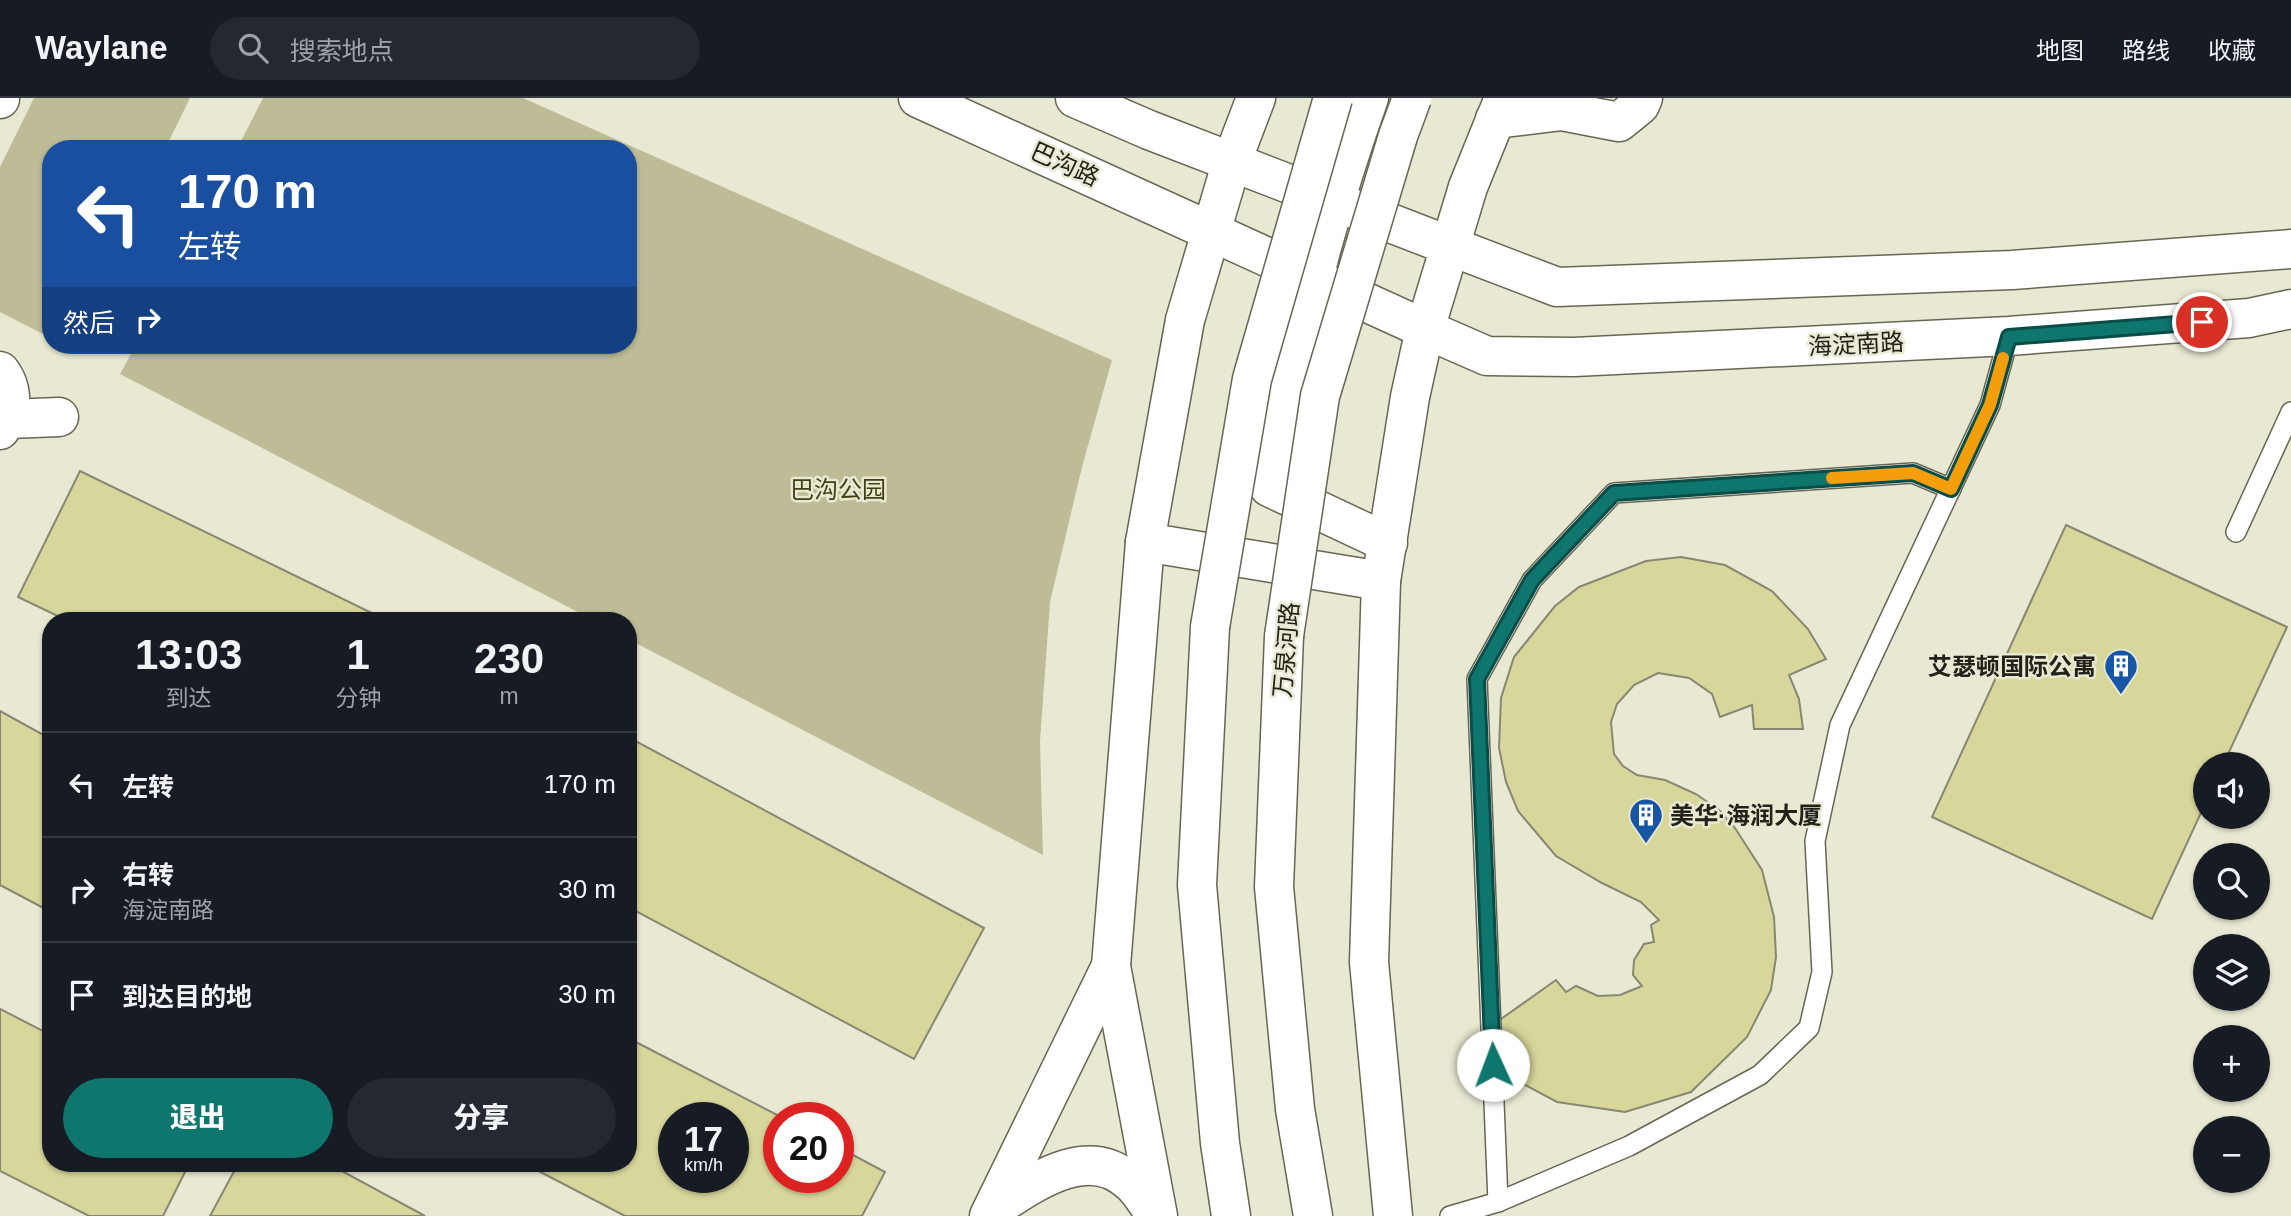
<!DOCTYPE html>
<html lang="zh">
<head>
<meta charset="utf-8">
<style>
	:root { --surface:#171b24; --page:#242831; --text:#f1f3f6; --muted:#9ea1a6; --line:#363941; --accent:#0f766e }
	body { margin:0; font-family:Helvetica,"Noto Sans SC",sans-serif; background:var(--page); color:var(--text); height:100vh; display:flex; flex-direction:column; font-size:26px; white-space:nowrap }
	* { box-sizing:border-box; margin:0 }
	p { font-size:23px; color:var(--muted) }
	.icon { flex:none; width:38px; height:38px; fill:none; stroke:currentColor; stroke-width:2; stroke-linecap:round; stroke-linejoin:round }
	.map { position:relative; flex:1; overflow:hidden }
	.sheet { position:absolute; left:42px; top:514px; width:595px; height:560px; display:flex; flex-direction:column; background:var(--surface); border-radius:28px; box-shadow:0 2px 5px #0004 }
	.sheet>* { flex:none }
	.top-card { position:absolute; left:42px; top:42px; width:595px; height:214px; border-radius:28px; box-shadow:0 2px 5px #0004; background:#1a4fa0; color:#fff; overflow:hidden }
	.buttons { position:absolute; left:2193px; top:654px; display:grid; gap:14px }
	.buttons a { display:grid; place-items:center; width:77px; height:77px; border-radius:50%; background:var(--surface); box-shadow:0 2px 5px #0004; font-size:35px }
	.speed { position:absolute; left:658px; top:1004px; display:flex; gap:14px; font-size:35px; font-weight:700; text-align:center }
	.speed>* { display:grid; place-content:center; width:91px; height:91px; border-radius:50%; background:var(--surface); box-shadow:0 2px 5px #0004; line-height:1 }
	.speed small { font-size:18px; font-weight:400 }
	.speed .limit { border:10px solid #d22; background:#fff; color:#111 }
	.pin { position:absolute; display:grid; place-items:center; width:60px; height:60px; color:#fff; margin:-30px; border:4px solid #fff; border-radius:50%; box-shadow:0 2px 7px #0007 }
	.me { position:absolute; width:77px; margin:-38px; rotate:358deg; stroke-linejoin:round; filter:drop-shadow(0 0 5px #0008) }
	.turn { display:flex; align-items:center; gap:24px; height:147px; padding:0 21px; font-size:32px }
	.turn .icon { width:91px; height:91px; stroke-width:2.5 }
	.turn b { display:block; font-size:49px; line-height:60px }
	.then { display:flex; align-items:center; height:66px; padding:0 21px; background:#0003; gap:14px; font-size:26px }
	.eta { display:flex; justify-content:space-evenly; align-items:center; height:119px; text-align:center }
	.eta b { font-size:42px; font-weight:800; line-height:49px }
	.button { display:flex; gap:14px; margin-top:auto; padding:14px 21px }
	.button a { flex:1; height:80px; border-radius:42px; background:var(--accent); color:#fff; font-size:28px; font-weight:800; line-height:80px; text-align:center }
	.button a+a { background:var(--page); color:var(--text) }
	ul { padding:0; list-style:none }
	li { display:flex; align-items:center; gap:21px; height:105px; padding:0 21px; border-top:2px solid var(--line) }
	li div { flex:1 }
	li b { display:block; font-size:26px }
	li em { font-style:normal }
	header { display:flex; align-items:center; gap:42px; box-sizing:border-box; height:98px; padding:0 35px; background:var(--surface); border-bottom:2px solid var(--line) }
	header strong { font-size:33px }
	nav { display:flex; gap:38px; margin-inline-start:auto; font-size:24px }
	.search { width:490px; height:63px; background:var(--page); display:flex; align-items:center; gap:18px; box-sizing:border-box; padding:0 24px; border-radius:38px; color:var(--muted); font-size:26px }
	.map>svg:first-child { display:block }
	.green { fill:#bdbc97 }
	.building { fill:#d7d69b; stroke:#878773; stroke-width:2; fill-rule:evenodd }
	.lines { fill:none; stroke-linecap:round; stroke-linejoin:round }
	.service-casing { stroke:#676653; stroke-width:22 }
	.minor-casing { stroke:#676653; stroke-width:41 }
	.tertiary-casing { stroke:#676653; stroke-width:41 }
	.secondary-casing { stroke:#676653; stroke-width:41 }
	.primary-casing { stroke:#676653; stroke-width:41 }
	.trunk-casing { stroke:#676653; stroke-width:41 }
	.service { stroke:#fff; stroke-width:19 }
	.minor { stroke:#fff; stroke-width:38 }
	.tertiary { stroke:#fff; stroke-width:38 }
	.secondary { stroke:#fff; stroke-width:38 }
	.primary { stroke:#fff; stroke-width:38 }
	.trunk { stroke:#fff; stroke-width:38 }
	.trunk-bridge-casing { stroke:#676653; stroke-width:41; stroke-linecap:butt }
	.trunk-bridge { stroke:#fff; stroke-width:38 }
	.route-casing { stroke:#0a4d48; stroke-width:18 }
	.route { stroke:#0f766e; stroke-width:12 }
	.slow { stroke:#f59e0b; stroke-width:12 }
	.labels { text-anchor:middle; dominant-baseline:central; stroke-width:5; stroke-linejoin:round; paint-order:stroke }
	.street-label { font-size:24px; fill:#22221a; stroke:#e9e9d3 }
	.park-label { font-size:24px; fill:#434114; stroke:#e9e9d3 }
	.poi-label { font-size:24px; font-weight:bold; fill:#22221a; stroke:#e9e9d3; text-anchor:end }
</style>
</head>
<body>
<header>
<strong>Waylane</strong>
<div class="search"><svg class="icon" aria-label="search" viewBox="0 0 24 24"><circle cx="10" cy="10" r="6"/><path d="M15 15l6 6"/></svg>搜索地点</div>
<nav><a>地图</a><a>路线</a><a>收藏</a></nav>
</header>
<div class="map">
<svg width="2291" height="1118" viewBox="0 0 2291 1118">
	<rect width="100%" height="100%" fill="#e9e9d3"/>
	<g class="green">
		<path d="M34,0H190L165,51H51V240L0,214V69Z"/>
		<path d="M263,0H523L1112,262L1082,369L1050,504L1040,643L1043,757L628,541V523H595L120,276L136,247H628V51H237Z"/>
	</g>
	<g class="building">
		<path d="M80,373L380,519L378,523H68L18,499Z"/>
		<path d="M2066,427L2287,529L2223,667H2205V706L2152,821L1932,719Z"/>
		<path d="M1681,459L1725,467L1772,493L1808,531L1826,561L1789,577L1799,601L1803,631H1754L1752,607L1720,619L1712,596L1689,580L1658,575L1634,587L1617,606L1611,624L1614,656L1623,668L1637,677L1665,682L1696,696L1719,712L1735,730L1762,772L1774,819L1776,859L1771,892L1747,939L1691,994L1625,1014L1557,1004L1508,978L1490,952L1502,940L1494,926L1556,882L1566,894L1576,888L1598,898L1620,897L1642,888L1633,877L1634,862L1644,846L1654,844L1651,827L1659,822L1641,804L1602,785L1556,758L1518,713L1506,684L1499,650L1501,600L1514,559L1555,508L1579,489L1646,463Z"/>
		<path d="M0,613L51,641V814L0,787Z"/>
		<path d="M628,639L984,830L914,961L628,809Z"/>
		<path d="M0,911L51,937V1066H189L163,1118H89L0,1073Z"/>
		<path d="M628,940L783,1020H779V1080H838V1049L885,1074L862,1118H625L525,1066H628ZM674,1020H733V1080H674Z"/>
		<path d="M238,1066H329L425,1118H210Z"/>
	</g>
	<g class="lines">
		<g class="service-casing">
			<g id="service">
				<path d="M2236,434L2291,314"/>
				<path d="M1498,1104L1477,581L1532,482L1614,395L1913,375L1951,391"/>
				<path d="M1450,1118L1498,1104L1629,1048L1760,977L1809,930L1822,874L1815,743L1840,627L1990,307L2009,238"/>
			</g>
		</g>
		<g class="minor-casing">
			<g id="minor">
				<path d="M0,1V0"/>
				<path d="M1495,21L1562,13L1619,24L1640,7L1643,0"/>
				<path d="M0,273C14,291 13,315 0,332"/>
				<path d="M8,321L59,319"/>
			</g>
		</g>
		<g class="tertiary-casing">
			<g id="tertiary">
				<path d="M1369,0C1324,127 1291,256 1269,389L1388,445"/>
				<path d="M1145,444L1381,483"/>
				<path d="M993,1111C1031,1087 1086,1044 1130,1084C1140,1092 1148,1107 1156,1118"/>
				<path d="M989,1118L1111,868"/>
				<path d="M1158,1118L1111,868L1145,444L1185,222L1232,63L1256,0"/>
				<path d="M1393,1118L1369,864L1381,483L1410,299L1425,231L1468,89L1504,0"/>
			</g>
		</g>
		<g class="secondary-casing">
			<g id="secondary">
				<path d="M918,0L1425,231"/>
				<path d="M1075,0L1149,32L1450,148"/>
			</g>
		</g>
		<g class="primary-casing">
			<g id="primary">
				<path d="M1450,148L1557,189L2012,172L2291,151"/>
				<path d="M1425,231L1487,258L1574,259L2009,238L2249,220L2291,211"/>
			</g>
		</g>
		<g class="trunk-casing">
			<g id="trunk">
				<path d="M1210,529L1197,787L1220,1045L1231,1118"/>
				<path d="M1284,538L1274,789L1295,1011L1313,1118"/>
			</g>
		</g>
		<use href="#service" class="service"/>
		<use href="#minor" class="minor"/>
		<use href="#tertiary" class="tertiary"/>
		<use href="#secondary" class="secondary"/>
		<use href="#primary" class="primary"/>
		<use href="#trunk" class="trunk"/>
		<g class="trunk-bridge-casing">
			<g id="trunk-bridge">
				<path d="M1210,529L1252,281L1333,0"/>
				<path d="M1284,538L1320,298L1398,38L1412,0"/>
			</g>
		</g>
		<use href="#trunk-bridge" class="trunk-bridge"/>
	</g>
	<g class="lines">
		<g class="route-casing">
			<path id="route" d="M1493,967L1477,581L1532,482L1614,395L1913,375L1951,391L1990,307L2009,239L2202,224"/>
		</g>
		<use href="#route" class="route"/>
		<path class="slow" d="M1832,380L1913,375L1951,391L1990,307L2003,260"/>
	</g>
	<defs>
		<g id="building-pin" transform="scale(1.75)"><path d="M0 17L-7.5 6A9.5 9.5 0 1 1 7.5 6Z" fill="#1756a6" stroke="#e9e9d3"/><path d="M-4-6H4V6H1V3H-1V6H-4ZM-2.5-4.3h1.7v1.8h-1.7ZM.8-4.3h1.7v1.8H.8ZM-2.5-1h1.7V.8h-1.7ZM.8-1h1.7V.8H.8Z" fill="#fff"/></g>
	</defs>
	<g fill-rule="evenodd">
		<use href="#building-pin" x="2121" y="568"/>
		<use href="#building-pin" x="1646" y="717"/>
	</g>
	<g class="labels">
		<g class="street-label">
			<text transform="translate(1065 66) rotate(24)">巴沟路</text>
			<text transform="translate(1856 246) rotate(-3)">海淀南路</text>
			<text transform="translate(1286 552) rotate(-85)">万泉河路</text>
		</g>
		<g class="park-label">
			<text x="838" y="391">巴沟公园</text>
		</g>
		<g class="poi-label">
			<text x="2096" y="568">艾瑟顿国际公寓</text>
			<text x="1670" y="717" text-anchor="start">美华·海润大厦</text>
		</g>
	</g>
</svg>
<div class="buttons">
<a><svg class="icon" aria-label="sound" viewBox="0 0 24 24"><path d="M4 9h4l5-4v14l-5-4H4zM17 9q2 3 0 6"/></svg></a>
<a><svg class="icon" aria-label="search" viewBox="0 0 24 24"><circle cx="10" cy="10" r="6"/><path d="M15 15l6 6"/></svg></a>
<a><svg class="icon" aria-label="layers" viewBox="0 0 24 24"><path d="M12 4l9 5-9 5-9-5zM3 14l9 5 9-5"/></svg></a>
<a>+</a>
<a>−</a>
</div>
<div class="speed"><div>17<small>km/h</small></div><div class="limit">20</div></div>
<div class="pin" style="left:2202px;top:224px;background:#d93025"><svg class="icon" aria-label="arrive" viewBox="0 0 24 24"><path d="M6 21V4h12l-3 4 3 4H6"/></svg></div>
<svg class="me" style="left:1493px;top:967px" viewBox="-20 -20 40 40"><circle r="19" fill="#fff"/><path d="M0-13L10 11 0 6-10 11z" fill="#0f766e"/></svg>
<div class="top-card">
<div class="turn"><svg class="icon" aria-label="left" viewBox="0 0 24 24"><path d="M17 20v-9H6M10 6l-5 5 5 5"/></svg><div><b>170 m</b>左转</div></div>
<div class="then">然后<svg class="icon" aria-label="right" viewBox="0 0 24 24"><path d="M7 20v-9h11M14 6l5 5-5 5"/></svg></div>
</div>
<section class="sheet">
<div class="eta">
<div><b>13:03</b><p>到达</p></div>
<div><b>1</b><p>分钟</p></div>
<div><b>230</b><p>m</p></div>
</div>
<ul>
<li><svg class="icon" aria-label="left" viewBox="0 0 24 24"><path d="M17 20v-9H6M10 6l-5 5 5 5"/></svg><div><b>左转</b></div><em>170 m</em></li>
<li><svg class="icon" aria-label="right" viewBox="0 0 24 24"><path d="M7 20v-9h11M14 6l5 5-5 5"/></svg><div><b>右转</b><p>海淀南路</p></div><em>30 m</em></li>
<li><svg class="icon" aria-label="arrive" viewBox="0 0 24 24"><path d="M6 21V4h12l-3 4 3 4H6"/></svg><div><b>到达目的地</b></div><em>30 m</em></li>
</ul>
<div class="button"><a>退出</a><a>分享</a></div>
</section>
</div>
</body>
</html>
